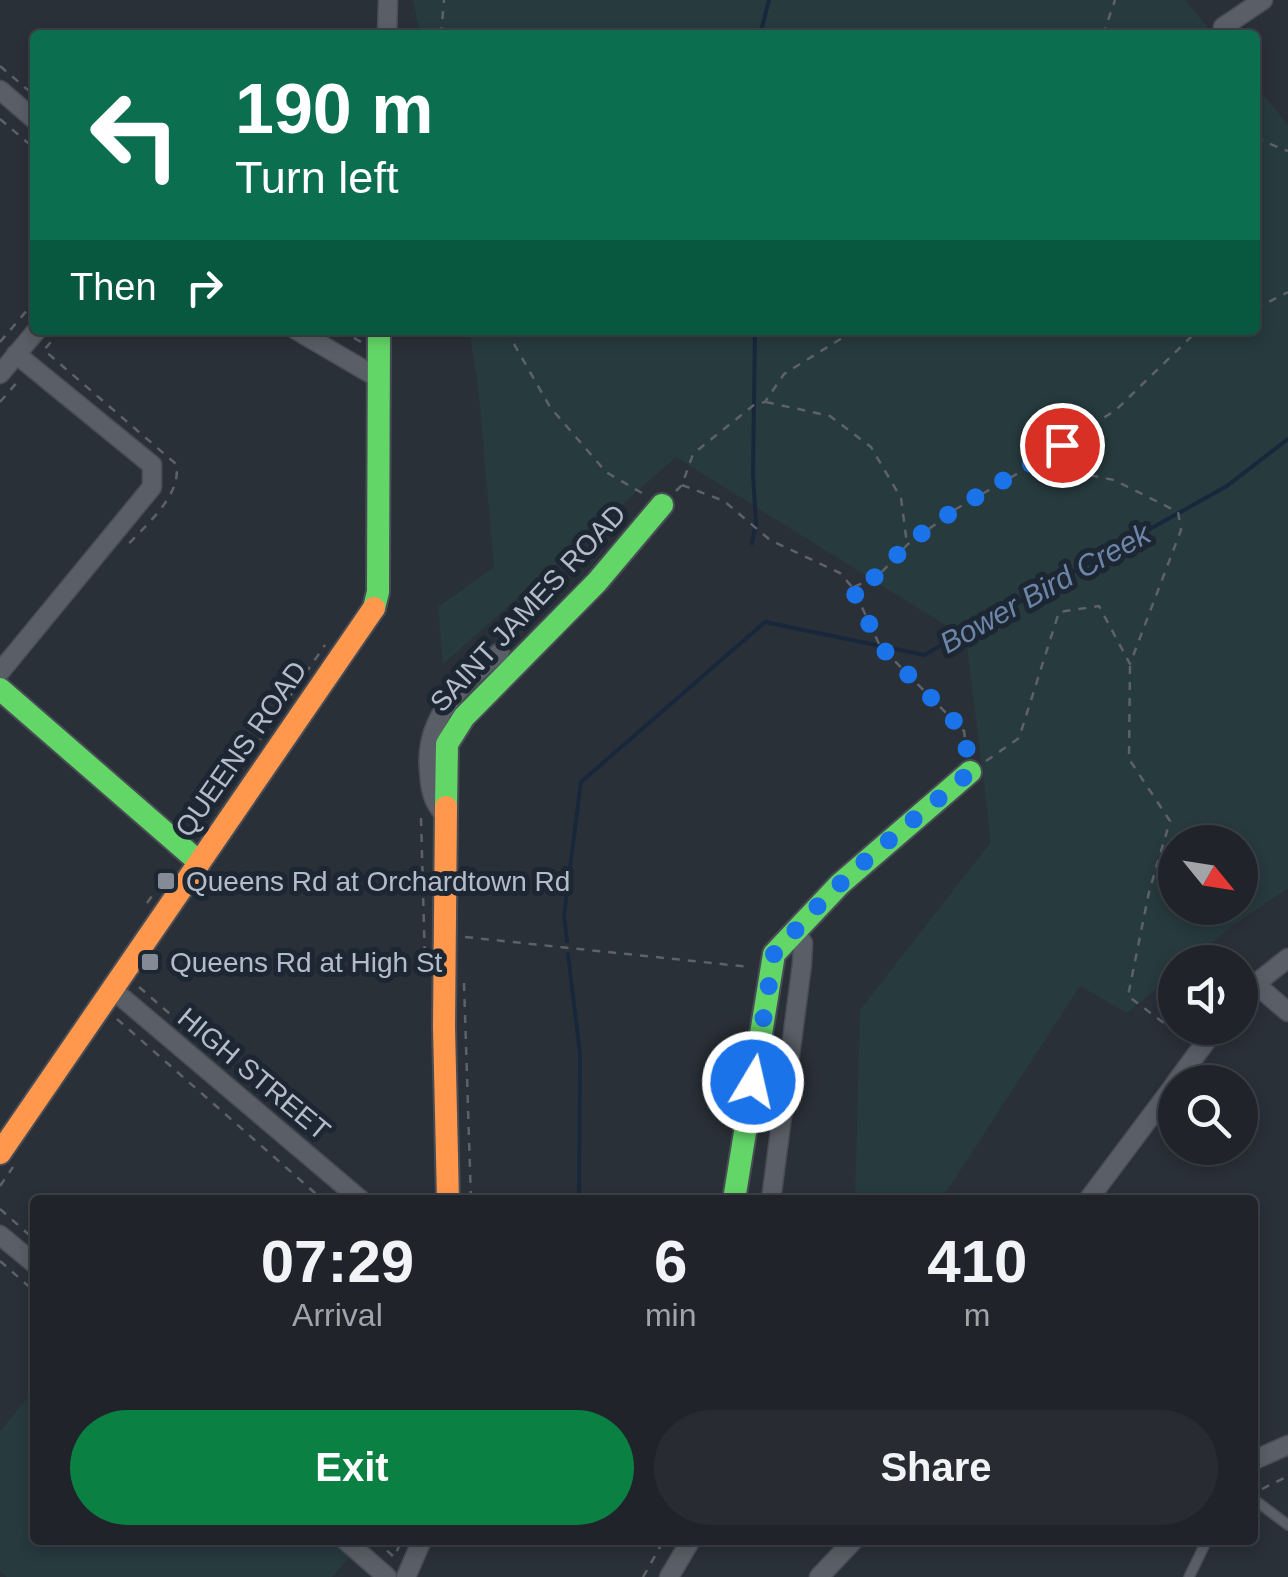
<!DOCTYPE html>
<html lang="en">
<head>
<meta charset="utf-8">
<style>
	:root { --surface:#20242a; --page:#282c32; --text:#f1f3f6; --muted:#a2a4a8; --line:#3d4147; --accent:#0b8043 }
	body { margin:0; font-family:Arial,sans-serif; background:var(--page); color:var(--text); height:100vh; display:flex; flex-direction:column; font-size:38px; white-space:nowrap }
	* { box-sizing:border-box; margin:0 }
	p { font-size:32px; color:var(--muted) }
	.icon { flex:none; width:55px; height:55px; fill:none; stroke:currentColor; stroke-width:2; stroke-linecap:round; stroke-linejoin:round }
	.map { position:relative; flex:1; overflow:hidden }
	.drawer { position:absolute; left:30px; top:1195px; width:1228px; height:350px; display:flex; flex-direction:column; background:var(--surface); border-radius:10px; box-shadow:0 5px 15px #0003,0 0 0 2px var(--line) }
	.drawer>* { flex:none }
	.hud { position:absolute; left:30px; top:30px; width:1230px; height:305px; border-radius:10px; box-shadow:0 5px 15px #0003,0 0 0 2px var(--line); background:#0b6e4f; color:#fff; overflow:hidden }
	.needle { width:65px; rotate:120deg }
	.controls { position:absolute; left:1158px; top:825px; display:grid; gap:20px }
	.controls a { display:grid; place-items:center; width:100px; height:100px; border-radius:50%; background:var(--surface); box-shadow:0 5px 15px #0003,0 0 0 2px var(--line); font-size:50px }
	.pin { position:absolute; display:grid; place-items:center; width:85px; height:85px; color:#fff; margin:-42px; border:5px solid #fff; border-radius:50%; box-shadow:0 2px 10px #0007 }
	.me { position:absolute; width:110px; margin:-55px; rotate:9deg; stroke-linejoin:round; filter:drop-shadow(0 0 8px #0008) }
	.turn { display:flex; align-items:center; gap:35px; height:210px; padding:0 40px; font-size:45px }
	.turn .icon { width:130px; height:130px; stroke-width:2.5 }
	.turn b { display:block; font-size:70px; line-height:85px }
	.then { display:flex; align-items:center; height:95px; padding:0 40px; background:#0003; gap:20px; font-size:38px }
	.eta { display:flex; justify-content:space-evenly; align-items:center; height:170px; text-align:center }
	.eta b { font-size:60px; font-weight:800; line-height:70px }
	.button { display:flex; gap:20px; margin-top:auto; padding:20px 40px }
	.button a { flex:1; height:115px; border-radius:60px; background:var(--accent); color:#fff; font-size:40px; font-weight:800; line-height:115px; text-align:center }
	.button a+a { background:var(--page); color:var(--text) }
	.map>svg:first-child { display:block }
	.green { fill:#273a3e; fill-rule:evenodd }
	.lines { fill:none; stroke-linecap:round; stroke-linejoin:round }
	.stream { stroke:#19273c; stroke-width:4 }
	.lane-casing { stroke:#484c55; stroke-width:12 }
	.street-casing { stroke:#484c55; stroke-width:21 }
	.fast-casing { stroke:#484c55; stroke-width:26 }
	.slow-casing { stroke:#484c55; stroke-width:26 }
	.path { stroke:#5c6268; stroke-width:2.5; stroke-dasharray:8 8; stroke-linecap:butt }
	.lane { stroke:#5a5e66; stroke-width:9 }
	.street { stroke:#5a5e66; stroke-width:18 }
	.fast { stroke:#63d668; stroke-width:22 }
	.slow { stroke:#ff974d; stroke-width:22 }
	.route { stroke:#1a73e8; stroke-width:18; stroke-dasharray:0 32.4 }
	.poi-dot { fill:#848b96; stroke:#1d2633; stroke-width:4 }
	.labels { text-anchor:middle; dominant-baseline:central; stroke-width:10; stroke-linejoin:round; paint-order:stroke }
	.street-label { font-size:28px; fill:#b4bcc9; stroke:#1d2633 }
	.poi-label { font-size:28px; fill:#b4bcc9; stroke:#1d2633; text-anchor:start }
	.water-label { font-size:30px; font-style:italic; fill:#6d86a8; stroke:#1d2633 }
</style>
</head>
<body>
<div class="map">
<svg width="1288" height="1577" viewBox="0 0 1288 1577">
	<rect width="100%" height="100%" fill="#2a3038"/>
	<g class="green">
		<path d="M413,0H1185L1214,35H420Z"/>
		<path d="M1255,85L1288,125V888L1232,926L1188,962H1175V973L1127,1013L1080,986L941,1200H855L860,1010L991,842L966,638L676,457L443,664L438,607L494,567L478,385L469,330H1255ZM1175,842H1240V908H1175Z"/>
		<path d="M35,1389V1540H329L349,1558L332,1577H7L0,1571V1431Z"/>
	</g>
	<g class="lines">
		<g class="stream">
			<path d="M760,35L769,0"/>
			<path d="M752,543L756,523L753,474L755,330"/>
			<path d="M567,941L564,915L581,782L765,622L924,655L1227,486L1288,439"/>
			<path d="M568,954L580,1054L579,1200"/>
		</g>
		<g class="lane-casing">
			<g id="lane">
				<path d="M1252,1498L1288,1525"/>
				<path d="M1189,1577L1207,1540"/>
			</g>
		</g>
		<g class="street-casing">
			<g id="street">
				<path d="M1223,27L1263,0"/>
				<path d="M387,35L388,0"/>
				<path d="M0,90L35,120"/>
				<path d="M296,330L378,378"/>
				<path d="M0,374L37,330"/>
				<path d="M0,672L152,487V465L16,354"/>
				<path d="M444,814C432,801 430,788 429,770C424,716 463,684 500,652"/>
				<path d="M1254,983L1288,1012"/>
				<path d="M112,989L361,1200"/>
				<path d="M1240,996L1288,958"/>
				<path d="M1176,1082L1216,1028"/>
				<path d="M771,1200L802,964L803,943L796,931"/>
				<path d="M1088,1200L1175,1084"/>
				<path d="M0,1235L35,1264"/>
				<path d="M1252,1461L1288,1445"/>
				<path d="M345,1540L387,1577"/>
				<path d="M406,1577L422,1540"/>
				<path d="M669,1577L691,1540"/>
				<path d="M819,1577L854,1540"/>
			</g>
		</g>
		<g class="fast-casing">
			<g id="fast">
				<path d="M374,608L378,592L379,330"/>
				<path d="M0,689L199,862"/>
				<path d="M446,807L447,744L464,717L597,582L662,505"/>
				<path d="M734,1200L774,954L840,884L970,772"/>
			</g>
		</g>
		<g class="slow-casing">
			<g id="slow">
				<path d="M446,807L444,1027L448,1200"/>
				<path d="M0,1153L374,608"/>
			</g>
		</g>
		<g class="path">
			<path d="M441,35L444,0"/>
			<path d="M1103,35L1115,0"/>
			<path d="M0,66L35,96"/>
			<path d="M0,119L35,149"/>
			<path d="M1255,138L1288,151"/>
			<path d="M1255,309L1288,292"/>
			<path d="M61,330L44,350L176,464C183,496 143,527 124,549"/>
			<path d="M340,330L361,342"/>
			<path d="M506,330L550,407L606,472L647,496"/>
			<path d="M1039,330L1044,334L1060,330"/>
			<path d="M1183,330L1195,333"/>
			<path d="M0,342L35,301"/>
			<path d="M0,402L19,380"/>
			<path d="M766,402L830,416L871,447L901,498L907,544"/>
			<path d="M682,485L724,501L770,540L840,573L853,588L880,646L964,731L967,753"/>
			<path d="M676,491L682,485L693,454L755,404L765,402L784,374L855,330"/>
			<path d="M854,587L879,575L907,545L956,509L1034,464L1117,409L1195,333L1203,330"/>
			<path d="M1130,666L1129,759L1170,821L1149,892L1128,996L1185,1039"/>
			<path d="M986,761L1019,738L1059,612L1099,606L1130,664L1181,530L1178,512L1114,480L1034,464"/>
			<path d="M421,818L425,964"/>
			<path d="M197,832L325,645"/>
			<path d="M147,903L174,865"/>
			<path d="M465,937L750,967"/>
			<path d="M464,983L471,1200"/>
			<path d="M139,987L208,1047"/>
			<path d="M117,1019L323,1200"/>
			<path d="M0,1186L13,1167"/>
			<path d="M0,1209L35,1240"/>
			<path d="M0,1261L35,1292"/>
			<path d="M1262,1489L1288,1476"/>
			<path d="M375,1540L394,1557L402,1540"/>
			<path d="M643,1577L664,1540"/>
		</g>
		<use href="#lane" class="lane"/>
		<use href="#street" class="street"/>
		<use href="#fast" class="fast"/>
		<use href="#slow" class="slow"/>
	</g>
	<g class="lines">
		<path class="route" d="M753,1082L774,954C782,941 791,936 800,925C850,869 913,821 970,772L964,731L880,646L852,588L879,575L907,544L956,509L1062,445"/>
	</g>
	<g class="poi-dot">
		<rect x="156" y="871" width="20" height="20" rx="5"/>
		<rect x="140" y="952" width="20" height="20" rx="5"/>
	</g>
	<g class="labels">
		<g class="street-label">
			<text transform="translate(528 608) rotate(-47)">SAINT JAMES ROAD</text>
			<text transform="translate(241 749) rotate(-55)">QUEENS ROAD</text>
			<text transform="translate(254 1074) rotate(40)">HIGH STREET</text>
		</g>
		<g class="poi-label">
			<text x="186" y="881">Queens Rd at Orchardtown Rd</text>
			<text x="170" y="962">Queens Rd at High St</text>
		</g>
		<g class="water-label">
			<text transform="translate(1045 588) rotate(-29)">Bower Bird Creek</text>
		</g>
	</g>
</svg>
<div class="controls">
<a><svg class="needle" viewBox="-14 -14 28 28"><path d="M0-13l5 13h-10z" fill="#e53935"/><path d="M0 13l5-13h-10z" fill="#a2a4a8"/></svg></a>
<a><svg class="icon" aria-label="sound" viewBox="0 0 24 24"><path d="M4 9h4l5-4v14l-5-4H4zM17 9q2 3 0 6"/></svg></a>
<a><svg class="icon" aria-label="search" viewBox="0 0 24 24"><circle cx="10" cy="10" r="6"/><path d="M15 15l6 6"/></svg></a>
</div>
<div class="pin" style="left:1062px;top:445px;background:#d93025"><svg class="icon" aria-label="arrive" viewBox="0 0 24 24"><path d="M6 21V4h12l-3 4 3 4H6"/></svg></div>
<svg class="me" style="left:753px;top:1082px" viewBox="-20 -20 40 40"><circle r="17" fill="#1a73e8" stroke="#fff" stroke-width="3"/><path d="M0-11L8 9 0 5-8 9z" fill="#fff"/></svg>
<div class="hud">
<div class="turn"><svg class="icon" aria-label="left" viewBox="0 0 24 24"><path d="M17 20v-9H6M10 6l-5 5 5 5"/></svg><div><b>190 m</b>Turn left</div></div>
<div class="then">Then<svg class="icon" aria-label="right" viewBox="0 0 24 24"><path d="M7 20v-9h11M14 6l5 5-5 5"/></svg></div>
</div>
<section class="drawer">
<div class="eta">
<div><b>07:29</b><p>Arrival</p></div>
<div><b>6</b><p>min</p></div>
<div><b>410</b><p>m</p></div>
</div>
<div class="button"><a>Exit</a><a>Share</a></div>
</section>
</div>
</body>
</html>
